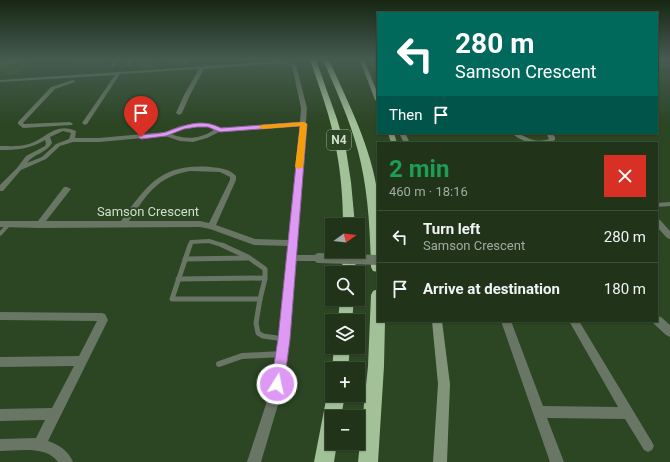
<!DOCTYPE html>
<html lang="en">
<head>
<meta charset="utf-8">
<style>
	:root { --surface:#21341a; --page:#2d3f27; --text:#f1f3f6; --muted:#a2aaa2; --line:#3e4f39 }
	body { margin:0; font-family:Roboto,sans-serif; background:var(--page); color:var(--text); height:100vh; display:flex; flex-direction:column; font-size:15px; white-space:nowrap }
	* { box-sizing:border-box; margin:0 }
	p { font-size:13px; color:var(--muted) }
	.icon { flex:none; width:22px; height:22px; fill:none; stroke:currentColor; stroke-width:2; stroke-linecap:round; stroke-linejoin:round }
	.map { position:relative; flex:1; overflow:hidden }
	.side { position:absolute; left:377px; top:142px; width:281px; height:180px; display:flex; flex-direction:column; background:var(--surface); border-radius:0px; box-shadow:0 1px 3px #0004,0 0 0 1px var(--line) }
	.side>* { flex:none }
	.hud { position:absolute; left:377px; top:12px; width:281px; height:122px; border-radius:0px; box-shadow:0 1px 3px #0004,0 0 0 1px var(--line); background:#00695c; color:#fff; overflow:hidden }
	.needle { width:26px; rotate:75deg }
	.buttons { position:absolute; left:325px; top:218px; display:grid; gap:8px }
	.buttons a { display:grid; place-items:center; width:40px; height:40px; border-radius:0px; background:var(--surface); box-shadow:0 1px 3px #0004,0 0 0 1px var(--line); font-size:20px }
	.pin { position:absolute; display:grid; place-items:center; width:34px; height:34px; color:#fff; margin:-41px -17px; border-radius:50% 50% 50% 0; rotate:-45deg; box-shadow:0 0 4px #0007 }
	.pin .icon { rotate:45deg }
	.me { position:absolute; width:44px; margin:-22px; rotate:10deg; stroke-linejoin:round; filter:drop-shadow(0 0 3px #0008) }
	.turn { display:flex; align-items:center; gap:14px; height:84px; padding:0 12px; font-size:18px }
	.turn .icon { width:52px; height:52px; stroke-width:2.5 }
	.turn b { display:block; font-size:28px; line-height:34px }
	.then { display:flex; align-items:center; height:38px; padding:0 12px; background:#0003; gap:8px; font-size:15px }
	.round { display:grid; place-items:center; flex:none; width:42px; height:42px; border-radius:0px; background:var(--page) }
	.headline { display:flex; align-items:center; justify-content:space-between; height:68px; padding:0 12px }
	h1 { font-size:24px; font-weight:700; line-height:30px; color:#1e9e55 }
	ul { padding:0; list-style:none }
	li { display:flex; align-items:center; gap:12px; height:52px; padding:0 12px; border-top:1px solid var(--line) }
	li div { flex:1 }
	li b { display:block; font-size:15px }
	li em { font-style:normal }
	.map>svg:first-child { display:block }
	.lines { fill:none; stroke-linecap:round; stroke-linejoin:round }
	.path { stroke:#798d72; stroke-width:1; stroke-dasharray:2 2; stroke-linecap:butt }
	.lane-far3 { stroke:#697565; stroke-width:2.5 }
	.lane-far2 { stroke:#697565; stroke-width:4 }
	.lane-far1 { stroke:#697565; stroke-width:5 }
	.lane { stroke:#697565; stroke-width:6 }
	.street { fill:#697565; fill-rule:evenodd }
	.secondary { fill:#81947a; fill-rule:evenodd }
	.highway { fill:#a3c199; fill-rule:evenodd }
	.street-bridge { stroke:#697565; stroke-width:10 }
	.shaded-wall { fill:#444c1a }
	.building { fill:#616d25; stroke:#444c1a }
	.route { fill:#dd99f3; stroke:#90639e }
	.slow { fill:#f59e0b }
	.labels { text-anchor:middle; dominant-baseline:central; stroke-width:4; stroke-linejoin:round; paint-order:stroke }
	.shield { fill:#2c4523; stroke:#9fb199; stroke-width:1 }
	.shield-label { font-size:12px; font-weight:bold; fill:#d0dfcb }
	.street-label { font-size:13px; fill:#d0dfcb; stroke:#2c4523 }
</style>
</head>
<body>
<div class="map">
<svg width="670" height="462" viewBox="0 0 670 462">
	<rect width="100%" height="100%" fill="#2c4523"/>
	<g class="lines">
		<path class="path" d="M657,64L670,66"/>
		<g class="lane-far3">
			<path d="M101,64L103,60"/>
			<path d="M128,64L130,60"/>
			<path d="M185,64L186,60"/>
			<path d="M113,66L116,60"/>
		</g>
		<g class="lane-far2">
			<path d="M0,234L9,224"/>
			<path d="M190,246L191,242L209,241L225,246"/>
		</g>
		<g class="lane-far1">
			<path d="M190,245L172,299H260"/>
			<path d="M222,245L248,257L265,269V279L260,299"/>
			<path d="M185,259L247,258"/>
			<path d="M178,279L265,278"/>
			<path d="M260,299L256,323L258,333L263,336L284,339"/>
		</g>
		<path class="lane" d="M219,364L242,356L282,354"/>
		<g class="street">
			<path d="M281,61L296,65L307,108L296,255H319L322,256L323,258L322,260L319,261H295L289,339L280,398L261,462H247L268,398L279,339L288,246L254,245L210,229L200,227L39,228L0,227V221H38L64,187H67L71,189L46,221H121C147,185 161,163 211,167C220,168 230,169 236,176V180L216,225L255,239L288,240L300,125L219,132L207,138L193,142L180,141L165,136L99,142H73L60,146L46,159L21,170L3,191H0V185L17,168L26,156L45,146L46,143L45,140C31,149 16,150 0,150V146C9,146 20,147 29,144C47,138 55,122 76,131L75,138H99L165,132L180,126L197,123H209L220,128L300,122L301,108L292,66L281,63L204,69L190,95L182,113L179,115L176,113L184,95L199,69L120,74L87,124L85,125L82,123L115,75L0,82V80ZM197,127H208L214,130C200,139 186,140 171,134L183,129ZM63,131L71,133L69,139L56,144L42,157L27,163C33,154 47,153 52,143L50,137ZM190,171L220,172L230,177V180L209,223L200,221H129C147,195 156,177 190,171Z"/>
			<path d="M73,80L75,81V82L55,89L23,123L24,124L70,122L73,124L72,125L23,128L18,124V122L51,87Z"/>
			<path d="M399,133H405L410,143H404Z"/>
			<path d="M512,133C526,133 529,145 549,139L546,133H552L555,137V140C544,148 521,143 512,133Z"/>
			<path d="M670,202V206L657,207V203Z"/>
			<path d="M657,219L660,220L670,231V239L667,238L657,227Z"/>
			<path d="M0,312L102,313L105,314L108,320L48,441C59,445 68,450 73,462H58C46,445 18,451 0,451V439L36,438L45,420L0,421V409L52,408L74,366L0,367V357L79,356L97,321L0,320Z"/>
			<path d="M657,316L661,317L670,325V337L666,335L653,323L652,321H657Z"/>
			<path d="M501,321H511L543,406L618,407L569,321H579L652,442L654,446L652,450L648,452L644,450L625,419L547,418L564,462H550Z"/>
		</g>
		<g class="secondary">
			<path d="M360,60H364L378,94V102L375,100Z"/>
			<path d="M388,133H394L397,143H391Z"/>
			<path d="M432,321H442L450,384L447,462H433L438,384Z"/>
		</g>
		<g class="highway">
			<path d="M310,60H316L337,119L346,150L351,182L355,225H343C343,199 341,174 336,148C331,118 320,89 310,60Z"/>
			<path d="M323,60H329C349,104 371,147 378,195C381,219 378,248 378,272L373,271L371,267C370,228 368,189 358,151C350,120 336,90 323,60Z"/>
			<path d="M343,251H355L356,273H342Z"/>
			<path d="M378,289V321H385L384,366L378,462H358L368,366L371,295L373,291Z"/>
			<path d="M340,299H354L352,321H338Z"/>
			<path d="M334,347H350L348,369L332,370Z"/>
			<path d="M332,388V395H345L341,417H332V443H337L334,462H314L327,395L330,389Z"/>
		</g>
		<path class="street-bridge" d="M319,258L378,260"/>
	</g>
	<g class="shaded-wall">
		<path d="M0,60H32L18,74L3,75L0,70V66L16,61L0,62Z"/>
		<path d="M72,60H96L93,65L75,66Z"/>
		<path d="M135,60H156L154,67L138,68Z"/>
		<path d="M168,60H184L183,64L170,65Z"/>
	</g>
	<path class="building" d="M4,60H18L12,65L0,66V64Z"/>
	<linearGradient id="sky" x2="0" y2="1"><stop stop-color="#182613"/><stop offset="0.48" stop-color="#455c50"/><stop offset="1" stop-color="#455c50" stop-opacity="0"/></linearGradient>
	<rect width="670" height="124" fill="url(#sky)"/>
	<path class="route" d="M304,122L307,124L290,339L284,384L282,389L277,391L273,389L271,384L278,339L300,126L220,132L208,127H197L184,129L166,136L141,139L138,137L141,135C149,134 159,134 166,132C186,125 201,118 221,128Z"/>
	<path class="slow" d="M304,122L307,124L303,167L299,169L295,167L300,126L262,129L259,127L262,125Z"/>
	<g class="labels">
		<rect class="shield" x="327" y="130" width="24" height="20" rx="3"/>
		<g class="shield-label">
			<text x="339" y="140">N4</text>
		</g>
		<g class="street-label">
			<text x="148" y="211">Samson Crescent</text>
		</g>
	</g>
</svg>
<div class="buttons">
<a><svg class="needle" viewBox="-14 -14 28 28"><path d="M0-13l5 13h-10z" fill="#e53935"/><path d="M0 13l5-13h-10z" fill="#a2aaa2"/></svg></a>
<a><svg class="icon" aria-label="search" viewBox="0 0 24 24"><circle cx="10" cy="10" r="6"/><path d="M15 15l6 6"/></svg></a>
<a><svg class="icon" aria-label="layers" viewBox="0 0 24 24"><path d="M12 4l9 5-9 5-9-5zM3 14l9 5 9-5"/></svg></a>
<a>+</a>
<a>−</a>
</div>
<div class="pin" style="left:141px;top:137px;background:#d93025"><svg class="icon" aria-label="arrive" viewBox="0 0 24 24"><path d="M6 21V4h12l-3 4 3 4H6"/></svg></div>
<svg class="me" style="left:277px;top:384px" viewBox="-20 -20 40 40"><circle r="17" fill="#dd99f3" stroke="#fff" stroke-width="3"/><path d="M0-11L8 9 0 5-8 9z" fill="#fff"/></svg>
<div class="hud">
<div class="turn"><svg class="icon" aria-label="left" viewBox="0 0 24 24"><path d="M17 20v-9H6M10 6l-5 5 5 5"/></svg><div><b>280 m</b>Samson Crescent</div></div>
<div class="then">Then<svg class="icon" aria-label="arrive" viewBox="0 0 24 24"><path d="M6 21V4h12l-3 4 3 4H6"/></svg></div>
</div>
<section class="side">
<div class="headline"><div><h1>2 min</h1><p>460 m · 18:16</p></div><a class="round" style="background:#d93025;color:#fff"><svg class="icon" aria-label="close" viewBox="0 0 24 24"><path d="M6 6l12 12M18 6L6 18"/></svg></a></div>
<ul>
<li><svg class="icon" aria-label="left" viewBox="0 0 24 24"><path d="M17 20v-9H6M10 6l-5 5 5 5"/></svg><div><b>Turn left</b><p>Samson Crescent</p></div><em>280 m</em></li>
<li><svg class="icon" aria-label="arrive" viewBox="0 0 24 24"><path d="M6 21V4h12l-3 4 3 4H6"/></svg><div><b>Arrive at destination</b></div><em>180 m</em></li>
</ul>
</section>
</div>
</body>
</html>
